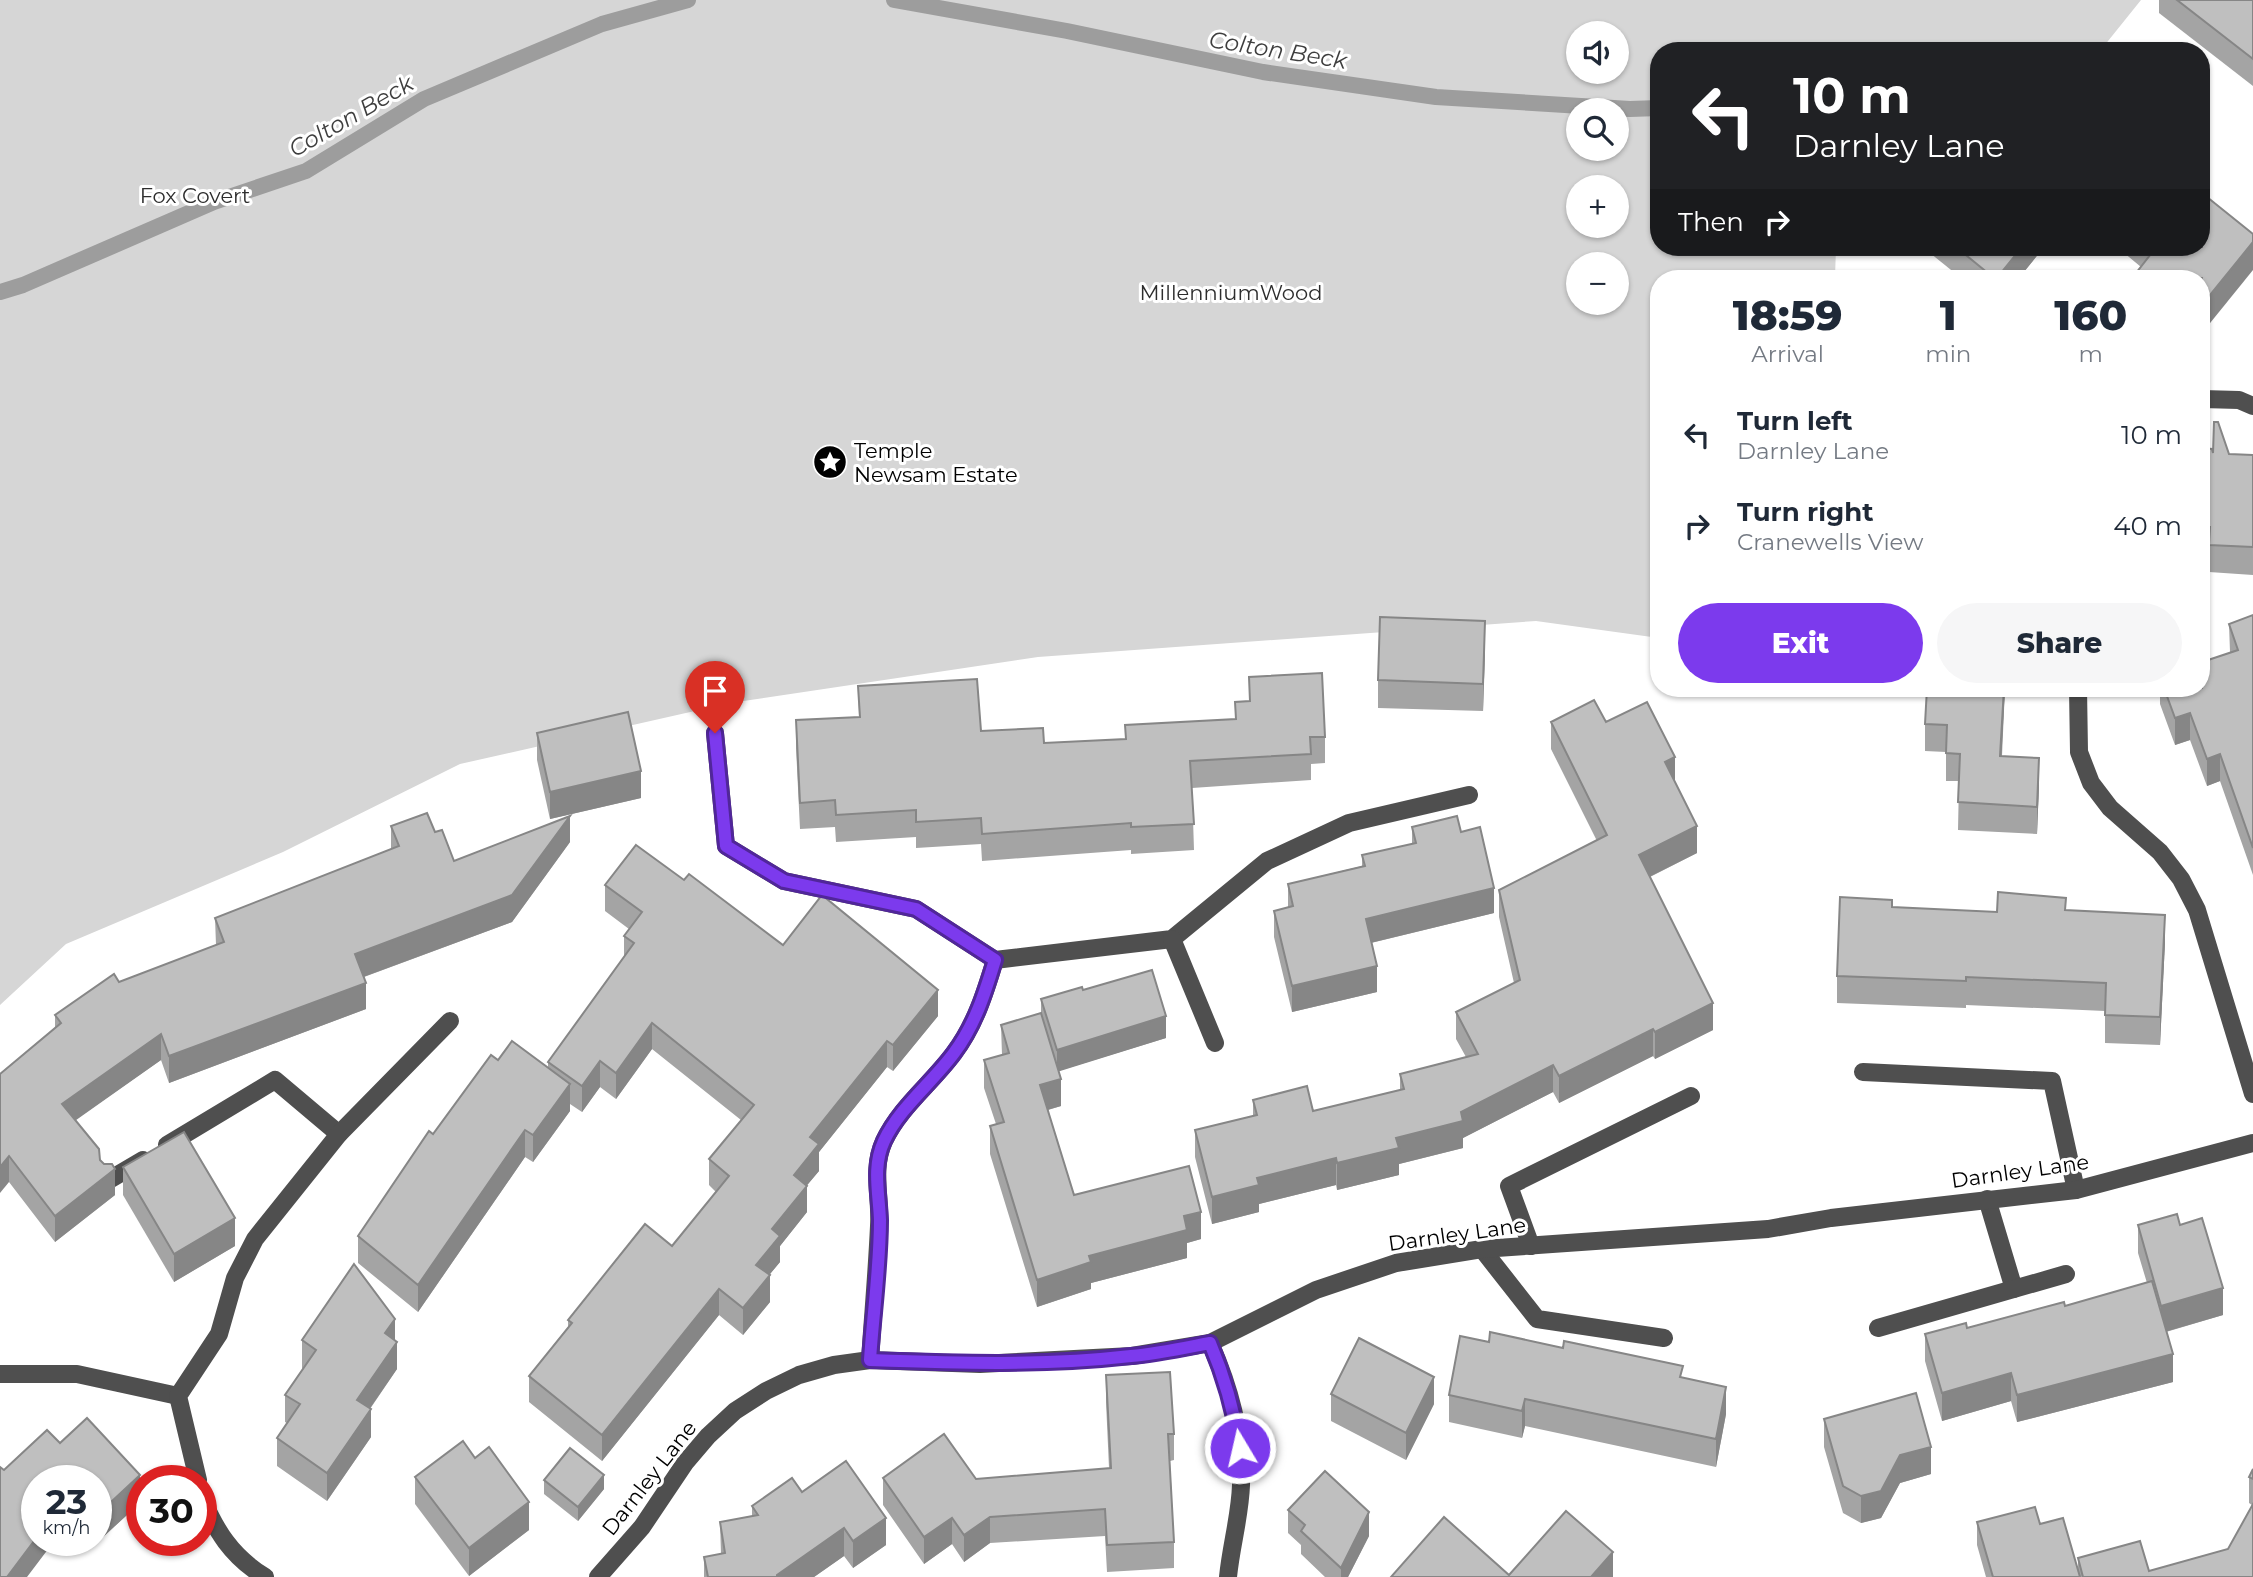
<!DOCTYPE html>
<html lang="en">
<head>
<meta charset="utf-8">
<style>
	:root { --surface:#fff; --page:#f6f6f7; --text:#1f2937; --muted:#747a83; --accent:#7c3aed }
	body { margin:0; font-family:Montserrat,sans-serif; background:var(--page); color:var(--text); height:100vh; display:flex; flex-direction:column; font-size:26px; white-space:nowrap }
	* { box-sizing:border-box; margin:0 }
	p { font-size:23px; color:var(--muted) }
	.icon { flex:none; width:38px; height:38px; fill:none; stroke:currentColor; stroke-width:2; stroke-linecap:round; stroke-linejoin:round }
	.map { position:relative; flex:1; overflow:hidden }
	.panel { position:absolute; left:1650px; top:270px; width:560px; height:427px; display:flex; flex-direction:column; background:var(--surface); border-radius:28px; box-shadow:0 2px 5px #0004 }
	.panel>* { flex:none }
	.hud { position:absolute; left:1650px; top:42px; width:560px; height:214px; border-radius:28px; box-shadow:0 2px 5px #0004; background:#202124; color:#fff; overflow:hidden }
	.buttons { position:absolute; left:1566px; top:21px; display:grid; gap:14px }
	.buttons a { display:grid; place-items:center; width:63px; height:63px; border-radius:50%; background:var(--surface); box-shadow:0 2px 5px #0004; font-size:35px }
	.speed { position:absolute; left:21px; top:1465px; display:flex; gap:14px; font-size:35px; font-weight:700; text-align:center }
	.speed>* { display:grid; place-content:center; width:91px; height:91px; border-radius:50%; background:var(--surface); box-shadow:0 2px 5px #0004; line-height:1 }
	.speed small { font-size:18px; font-weight:400 }
	.speed .limit { border:10px solid #d22; background:#fff; color:#111 }
	.pin { position:absolute; display:grid; place-items:center; width:60px; height:60px; color:#fff; margin:-72px -30px; border-radius:50% 50% 50% 0; rotate:-45deg; box-shadow:0 0 7px #0007 }
	.pin .icon { rotate:45deg }
	.me { position:absolute; width:77px; margin:-38px; rotate:351deg; stroke-linejoin:round; filter:drop-shadow(0 0 5px #0008) }
	.turn { display:flex; align-items:center; gap:24px; height:147px; padding:0 28px; font-size:32px }
	.turn .icon { width:91px; height:91px; stroke-width:2.5 }
	.turn b { display:block; font-size:49px; line-height:60px }
	.then { display:flex; align-items:center; height:66px; padding:0 28px; background:#0003; gap:14px; font-size:26px }
	.eta { display:flex; justify-content:space-evenly; align-items:center; height:119px; text-align:center }
	.eta b { font-size:42px; font-weight:800; line-height:49px }
	.action { display:flex; gap:14px; margin-top:auto; padding:14px 28px }
	.action a { flex:1; height:80px; border-radius:42px; background:var(--accent); color:#fff; font-size:28px; font-weight:800; line-height:80px; text-align:center }
	.action a+a { background:var(--page); color:var(--text) }
	ul { padding:0; list-style:none }
	li { display:flex; align-items:center; gap:21px; height:91px; padding:0 28px }
	li div { flex:1 }
	li b { display:block; font-size:26px }
	li em { font-style:normal }
	.map>svg:first-child { display:block }
	.green { fill:#d6d6d6; fill-rule:evenodd }
	.lines { fill:none; stroke-linecap:round; stroke-linejoin:round }
	.stream { stroke:#9d9d9d; stroke-width:16 }
	.minor { stroke:#4f4f4f; stroke-width:18 }
	.wall { fill:#a4a4a4 }
	.shaded-wall { fill:#868686 }
	.building { fill:#bfbfbf; stroke:#868686; stroke-width:2 }
	.route-casing { stroke:#51269a; stroke-width:18 }
	.route { stroke:#7c3aed; stroke-width:12 }
	.labels { text-anchor:middle; dominant-baseline:central; stroke-width:6; stroke-linejoin:round; paint-order:stroke }
	.park-label { font-size:21px; fill:#2d2d2d; stroke:#fff }
	.poi-label { font-size:21px; fill:#000; stroke:#fff; text-anchor:start }
	.street-label { font-size:21px; fill:#000; stroke:#fff }
	.water-label { font-size:23px; font-style:italic; fill:#3e3e3e; stroke:#fff }
</style>
</head>
<body>
<div class="map">
<svg width="2253" height="1577" viewBox="0 0 2253 1577">
	<rect width="100%" height="100%" fill="#fff"/>
	<path class="green" d="M0,0H2141L2100,51H1659V247H1836L1835,278H1659V638L1536,621L1038,657L730,703L460,764L283,852L66,944L0,1005ZM1578,33H1617V72H1578ZM1578,110H1617V149H1578ZM1578,187H1617V226H1578ZM1578,264H1617V303H1578Z"/>
	<g class="lines">
		<g class="stream">
			<path d="M894,0L1067,31L1263,72L1436,97L1630,109L1659,108"/>
			<path d="M0,292L23,285L214,202L306,171L424,99L602,24L688,0"/>
		</g>
		<g class="minor">
			<path d="M2202,399L2239,400L2253,406"/>
			<path d="M2078,688L2079,752L2091,783L2110,808L2160,852L2181,879L2197,910L2253,1094"/>
			<path d="M715,733L726,846L784,881L916,909L995,960L1172,939L1267,861L1349,823L1469,795"/>
			<path d="M1172,939L1215,1043"/>
			<path d="M1863,1072L2052,1081L2076,1190"/>
			<path d="M167,1145L275,1080L339,1134"/>
			<path d="M109,1180L143,1160"/>
			<path d="M1987,1199L2014,1289"/>
			<path d="M1531,1246L1509,1186L1691,1096"/>
			<path d="M1482,1249L1537,1319L1664,1338"/>
			<path d="M1878,1328L2066,1274"/>
			<path d="M1210,1343C1230,1388 1243,1436 1241,1485C1240,1516 1231,1546 1228,1577"/>
			<path d="M870,1360C873,1315 877,1270 879,1226C881,1196 871,1170 884,1141C900,1107 932,1083 954,1053C975,1025 985,993 995,960"/>
			<path d="M0,1374H77L178,1396"/>
			<path d="M198,1480L178,1396L219,1334L235,1278L255,1239L339,1134L450,1021"/>
			<path d="M201,1496C216,1531 231,1556 265,1577"/>
			<path d="M598,1577L642,1527L685,1463L708,1436L735,1411L766,1391L799,1375L834,1365L870,1360L980,1364L1132,1356L1210,1343L1316,1290L1396,1263L1482,1249L1768,1229L1831,1218L2076,1190L2253,1143"/>
		</g>
	</g>
	<g class="wall">
		<path d="M2159,0H2253V86L2159,13Z"/>
		<path d="M1925,247H2044L2019,278H1961L1925,249Z"/>
		<path d="M2117,247H2202V278H2133V277L2141,267Z"/>
		<path d="M2202,448L2229,454L2253,455V575L2209,572V554H2202Z"/>
		<path d="M2253,615V875L2220,781L2207,786L2190,740L2175,745L2160,704V688H2202L2230,652L2229,624Z"/>
		<path d="M1485,648L1483,711L1378,708V680Z"/>
		<path d="M1249,677L1325,737V763L1311,764V780L1192,788L1194,850L1131,854V850L982,861L981,844L916,848V837L836,842L835,827L800,829L796,747V720L859,717L858,686L981,731L1044,743L1125,739V725L1235,719V702L1249,701Z"/>
		<path d="M2005,688L2002,756L2039,785L2037,834L1958,830L1959,781H1946V752L1925,751V724Z"/>
		<path d="M1551,722H1606L1675,782L1697,853L1650,877L1713,1030L1655,1059L1653,1056L1559,1103L1553,1092L1463,1138V1148L1399,1164V1175L1337,1190L1336,1185L1259,1204V1212L1212,1224L1195,1157V1130L1253,1116V1100L1313,1111L1400,1090V1074L1466,1057L1456,1039V1012L1514,983L1499,917V890L1597,841L1551,749Z"/>
		<path d="M537,733L641,798L550,819L537,760Z"/>
		<path d="M391,826L435,832L454,861L570,842L512,922L364,977L366,1009L169,1083L161,1060L75,1120L100,1160L115,1195L55,1242L9,1182L0,1074L55,1028V1015L119,982L216,945L215,918L391,849Z"/>
		<path d="M1412,827L1461,832L1494,913L1371,943L1377,992L1292,1012L1274,937V911L1288,908V884L1362,866V855L1412,844Z"/>
		<path d="M684,880L783,945L938,1016L893,1071L887,1067L819,1152V1171L806,1186L807,1212L780,1246V1262L769,1275L770,1302L743,1335L719,1315L602,1461L529,1402V1376L568,1327V1320L672,1246L716,1192L709,1185V1159L741,1120L652,1049L616,1099L600,1087L582,1112L570,1104V1111L533,1162L525,1157L418,1312L358,1263V1236L433,1134L498,1060L548,1068V1062L624,958V936L629,929L605,911V885Z"/>
		<path d="M1892,907L1997,912L2066,910L2165,942L2160,1045L2105,1043V1011L1966,1005V1008L1837,1003V976Z"/>
		<path d="M1083,990L1166,1038L1058,1071L1061,1106L1048,1110L1074,1195L1201,1239L1187,1243V1258L1091,1283V1289L1037,1307L990,1154V1126L996,1124L984,1088V1060L1002,1055L1001,1025L1041,1014V999Z"/>
		<path d="M123,1167L235,1246L174,1282L123,1195Z"/>
		<path d="M2138,1225H2180L2223,1315L2166,1332L2173,1382L2017,1422L2011,1401L1942,1421L1925,1361V1334L1967,1328L2065,1306L2147,1283L2138,1253Z"/>
		<path d="M302,1340H395L397,1369L370,1409L371,1437L327,1501L277,1466V1438L287,1423L285,1422V1395L303,1369L302,1368Z"/>
		<path d="M1106,1375L1174,1434V1460L1170,1461L1174,1542V1568L1107,1572L1105,1536L990,1543L964,1562L952,1544L924,1564L883,1505V1478L976,1479L1109,1468L1106,1402Z"/>
		<path d="M1683,1377L1726,1414L1716,1467L1525,1426L1522,1438L1449,1422V1395Z"/>
		<path d="M1331,1394L1434,1404L1406,1460L1331,1421Z"/>
		<path d="M1824,1419L1931,1474L1900,1483L1881,1518L1861,1523L1843,1513L1824,1447Z"/>
		<path d="M60,1443L140,1503L90,1549L81,1540H96V1480Z"/>
		<path d="M475,1458L529,1530L469,1576L415,1504V1477Z"/>
		<path d="M2253,1469V1577H1986L1977,1545V1522L2040,1524L2078,1570V1558L2149,1571L2228,1549L2252,1505L2249,1503V1477Z"/>
		<path d="M544,1480L604,1489L578,1521L544,1494Z"/>
		<path d="M802,1492L886,1545L853,1568L844,1556L814,1577H704V1557L721,1554L720,1522L752,1516V1506Z"/>
		<path d="M1288,1510L1369,1536L1348,1577H1325L1301,1554V1545L1288,1533Z"/>
	</g>
	<g class="shaded-wall">
		<path d="M2253,242V270L2202,333V305Z"/>
		<path d="M2022,247H2044L2019,278H1997Z"/>
		<path d="M1485,621V648L1483,711V684Z"/>
		<path d="M2004,688H2005L2000,784V756Z"/>
		<path d="M2190,713V740L2175,745V718Z"/>
		<path d="M2220,754V781L2207,786V759Z"/>
		<path d="M1675,757V784L1665,762Z"/>
		<path d="M2039,758V785L2037,834V807Z"/>
		<path d="M641,771V798L550,819V792Z"/>
		<path d="M570,816V842L512,922L355,980V954Z"/>
		<path d="M1697,826V853L1639,882V855Z"/>
		<path d="M1494,888V913L1366,944V919Z"/>
		<path d="M2165,915V942L2160,1045V1017Z"/>
		<path d="M1377,966V992L1292,1012V986Z"/>
		<path d="M366,983V1009L169,1083V1056Z"/>
		<path d="M938,990V1016L893,1071V1045Z"/>
		<path d="M1713,1003V1030L1655,1059V1032Z"/>
		<path d="M1166,1016V1038L1057,1072V1050Z"/>
		<path d="M652,1023V1049L616,1099V1073Z"/>
		<path d="M1653,1029V1056L1559,1103V1076Z"/>
		<path d="M161,1034V1060L62,1130V1104Z"/>
		<path d="M887,1041V1067L819,1152V1171L794,1201V1175L810,1137Z"/>
		<path d="M600,1061V1087L582,1112V1086Z"/>
		<path d="M1553,1065V1092L1463,1138V1148L1399,1164V1175L1337,1190V1163L1396,1138L1461,1112Z"/>
		<path d="M1061,1079V1106L1040,1112V1085Z"/>
		<path d="M570,1084V1111L533,1162V1135Z"/>
		<path d="M525,1130V1157L418,1312V1285Z"/>
		<path d="M9,1156V1182L0,1193V1167Z"/>
		<path d="M1336,1158V1185L1259,1204V1212L1212,1224V1197L1257,1178Z"/>
		<path d="M115,1169V1195L55,1242V1216Z"/>
		<path d="M807,1186V1212L780,1246V1262L756,1291V1265L772,1229Z"/>
		<path d="M1201,1212V1239L1187,1243V1258L1091,1283V1289L1037,1307V1280L1089,1256L1184,1216Z"/>
		<path d="M235,1218V1246L174,1282V1254Z"/>
		<path d="M770,1275V1302L743,1335V1308Z"/>
		<path d="M2223,1288V1315L2161,1333V1306Z"/>
		<path d="M719,1289V1315L602,1461V1435Z"/>
		<path d="M395,1319V1344L397,1342V1369L357,1427V1400L385,1333Z"/>
		<path d="M2173,1354V1382L2017,1422V1395Z"/>
		<path d="M2011,1373V1401L1942,1421V1393Z"/>
		<path d="M1434,1377V1404L1406,1460V1433Z"/>
		<path d="M1726,1387V1414L1716,1467V1439Z"/>
		<path d="M1525,1399V1426L1522,1438V1411Z"/>
		<path d="M371,1409V1437L327,1501V1473Z"/>
		<path d="M1931,1447V1474L1900,1483L1881,1518L1861,1523V1496L1900,1455Z"/>
		<path d="M140,1475V1503L90,1549V1540H96V1516Z"/>
		<path d="M604,1475V1489L578,1521V1507Z"/>
		<path d="M529,1502V1530L469,1576V1548Z"/>
		<path d="M1369,1512V1536L1348,1577H1341V1568Z"/>
		<path d="M990,1517V1543L964,1562V1535Z"/>
		<path d="M886,1518V1545L853,1568V1541Z"/>
		<path d="M952,1518V1544L924,1564V1537Z"/>
		<path d="M844,1528V1556L814,1577H777V1575Z"/>
		<path d="M37,1537V1540H55L27,1577H7Z"/>
		<path d="M1613,1552V1577H1591Z"/>
	</g>
	<g class="building">
		<path d="M2177,0H2253V59Z"/>
		<path d="M2202,193L2253,234V242L2202,305V278H2135L2133,277L2154,250L2150,247H2202Z"/>
		<path d="M1956,247H2022L1997,278H1994Z"/>
		<path d="M2214,422H2218L2229,454L2253,455V547L2209,545L2210,527H2202V448L2212,449L2213,453Z"/>
		<path d="M2253,615V848L2220,754L2207,759L2190,713L2175,718L2164,688H2202V662L2238,650L2229,624Z"/>
		<path d="M1380,617L1485,621L1483,684L1378,680Z"/>
		<path d="M1322,673L1325,737H1310L1311,754L1190,761L1194,824L1131,827V823L982,834L981,818L916,822V810L836,815L835,800L800,803L796,720L860,717L858,686L977,679L981,731L1043,728L1044,743L1126,739L1125,725L1236,719L1235,702L1250,701L1249,677Z"/>
		<path d="M1927,688H2004L2000,756L2039,758L2037,807L1958,802L1960,754L1946,753L1947,725L1925,724Z"/>
		<path d="M1594,700L1606,722L1647,702L1675,757L1665,762L1697,826L1639,855L1713,1003L1655,1032L1653,1029L1559,1076L1553,1065L1461,1112L1463,1121L1396,1138L1399,1148L1337,1163L1336,1158L1257,1178L1259,1185L1212,1197L1195,1130L1257,1115L1253,1100L1307,1086L1313,1111L1404,1089L1400,1074L1478,1054L1456,1012L1520,980L1499,890L1607,835L1551,722Z"/>
		<path d="M628,712L641,771L550,792L537,733Z"/>
		<path d="M427,813L435,832L442,830L454,861L570,816L512,895L355,954L366,983L169,1056L161,1034L62,1104L99,1149L100,1160L104,1164H112L115,1169L55,1216L9,1156L0,1167V1074L61,1023L55,1015L114,974L119,982L224,942L215,918L399,846L391,826Z"/>
		<path d="M1457,816L1461,832L1480,827L1494,888L1366,919L1377,966L1292,986L1274,911L1293,906L1288,884L1365,866L1362,855L1416,843L1412,827Z"/>
		<path d="M636,845L684,880L689,874L783,945L822,895L938,990L893,1045L887,1041L810,1137L819,1144L794,1175L807,1186L772,1229L780,1236L756,1265L770,1275L743,1308L719,1289L602,1435L529,1376L572,1323L568,1320L645,1224L672,1246L729,1176L709,1159L754,1105L652,1023L616,1073L600,1061L582,1086L548,1062L634,943L624,936L642,912L605,885Z"/>
		<path d="M1998,892L2066,898L2065,910L2165,915L2160,1017L2105,1015L2106,983L1966,977V981L1837,976L1840,897L1892,900V907L1997,912Z"/>
		<path d="M1152,970L1166,1016L1057,1050L1041,999L1082,987L1083,990Z"/>
		<path d="M1041,1013L1061,1079L1040,1085L1074,1195L1189,1166L1201,1212L1184,1216L1187,1230L1089,1256L1091,1262L1037,1280L990,1126L1004,1122L984,1060L1009,1053L1001,1025Z"/>
		<path d="M512,1041L570,1084L533,1135L525,1130L418,1285L358,1236L429,1131L433,1134L491,1055L498,1060Z"/>
		<path d="M184,1132L235,1218L174,1254L123,1167Z"/>
		<path d="M2177,1214L2180,1225L2202,1218L2223,1288L2161,1306L2138,1225Z"/>
		<path d="M354,1264L395,1319L385,1333L397,1342L357,1400L371,1409L327,1473L277,1438L300,1404L285,1395L316,1350L302,1340Z"/>
		<path d="M2152,1281L2173,1354L2017,1395L2011,1373L1942,1393L1925,1334L1966,1323L1967,1328L2064,1302L2065,1306Z"/>
		<path d="M1490,1332L1563,1348L1564,1341L1683,1366L1680,1377L1726,1387L1716,1439L1525,1399L1522,1411L1449,1395L1460,1336L1489,1342Z"/>
		<path d="M1359,1338L1434,1377L1406,1433L1331,1394Z"/>
		<path d="M1170,1372L1174,1434H1168L1174,1542L1107,1545L1105,1509L990,1517L964,1535L952,1518L924,1537L883,1478L944,1434L976,1479L1111,1468L1106,1375Z"/>
		<path d="M1916,1393L1931,1447L1900,1455L1881,1491L1861,1496L1843,1486L1824,1419Z"/>
		<path d="M87,1418L140,1475L96,1516V1480H37V1537L7,1577H0V1467L4,1470L47,1430L60,1443Z"/>
		<path d="M463,1441L475,1458L489,1447L529,1502L469,1548L415,1477Z"/>
		<path d="M570,1448L604,1475L578,1507L544,1480Z"/>
		<path d="M846,1461L886,1518L853,1541L844,1528L777,1575V1577H708L704,1557L725,1553L720,1522L758,1515L752,1506L792,1478L802,1492Z"/>
		<path d="M2253,1469V1479L2249,1477Z"/>
		<path d="M1325,1471L1369,1512L1341,1568L1301,1531L1305,1525L1288,1510Z"/>
		<path d="M2253,1504V1577H2083L2078,1558L2140,1541L2149,1571L2228,1549Z"/>
		<path d="M2035,1507L2040,1524L2063,1518L2080,1577H1993L1977,1522Z"/>
		<path d="M1566,1511L1613,1552L1591,1577H1391L1444,1517L1509,1575Z"/>
	</g>
	<g class="lines">
		<g class="route-casing">
			<path id="route" d="M715,733L726,846L784,881L916,909L995,960C985,993 975,1025 954,1053C932,1083 900,1107 884,1141C872,1167 879,1193 880,1220C880,1266 873,1314 870,1360C957,1363 1044,1366 1131,1356C1157,1354 1184,1348 1210,1343C1225,1378 1234,1411 1240,1448"/>
		</g>
		<use href="#route" class="route"/>
	</g>
	<defs>
		<g id="sight-disc" transform="scale(1.75)"><circle r="9.5" fill="#000" stroke="#fff"/><path d="M0-6L1.8-2.2L6-1.7L2.9 1.2L3.7 5.4L0 3.3L-3.7 5.4L-2.9 1.2L-6-1.7L-1.8-2.2Z" fill="#fff"/></g>
	</defs>
	<g fill-rule="evenodd">
		<use href="#sight-disc" x="830" y="462"/>
	</g>
	<g class="labels">
		<g class="park-label">
			<text x="195" y="195">Fox Covert</text>
			<text x="1231" y="292">MillenniumWood</text>
		</g>
		<g class="poi-label">
			<text x="854" y="450">Temple<tspan x="854" dy="24">Newsam Estate</tspan></text>
		</g>
		<g class="street-label">
			<text transform="translate(2020 1171) rotate(-8)">Darnley Lane</text>
			<text transform="translate(1457 1234) rotate(-8)">Darnley Lane</text>
			<text transform="translate(649 1478) rotate(-52)">Darnley Lane</text>
		</g>
		<g class="water-label">
			<text transform="translate(1278 50) rotate(9)">Colton Beck</text>
			<text transform="translate(351 116) rotate(-30)">Colton Beck</text>
		</g>
	</g>
</svg>
<div class="buttons">
<a><svg class="icon" aria-label="sound" viewBox="0 0 24 24"><path d="M4 9h4l5-4v14l-5-4H4zM17 9q2 3 0 6"/></svg></a>
<a><svg class="icon" aria-label="search" viewBox="0 0 24 24"><circle cx="10" cy="10" r="6"/><path d="M15 15l6 6"/></svg></a>
<a>+</a>
<a>−</a>
</div>
<div class="speed"><div>23<small>km/h</small></div><div class="limit">30</div></div>
<div class="pin" style="left:715px;top:733px;background:#d93025"><svg class="icon" aria-label="arrive" viewBox="0 0 24 24"><path d="M6 21V4h12l-3 4 3 4H6"/></svg></div>
<svg class="me" style="left:1240px;top:1448px" viewBox="-20 -20 40 40"><circle r="17" fill="#7c3aed" stroke="#fff" stroke-width="3"/><path d="M0-11L8 9 0 5-8 9z" fill="#fff"/></svg>
<div class="hud">
<div class="turn"><svg class="icon" aria-label="left" viewBox="0 0 24 24"><path d="M17 20v-9H6M10 6l-5 5 5 5"/></svg><div><b>10 m</b>Darnley Lane</div></div>
<div class="then">Then<svg class="icon" aria-label="right" viewBox="0 0 24 24"><path d="M7 20v-9h11M14 6l5 5-5 5"/></svg></div>
</div>
<section class="panel">
<div class="eta">
<div><b>18:59</b><p>Arrival</p></div>
<div><b>1</b><p>min</p></div>
<div><b>160</b><p>m</p></div>
</div>
<ul>
<li><svg class="icon" aria-label="left" viewBox="0 0 24 24"><path d="M17 20v-9H6M10 6l-5 5 5 5"/></svg><div><b>Turn left</b><p>Darnley Lane</p></div><em>10 m</em></li>
<li><svg class="icon" aria-label="right" viewBox="0 0 24 24"><path d="M7 20v-9h11M14 6l5 5-5 5"/></svg><div><b>Turn right</b><p>Cranewells View</p></div><em>40 m</em></li>
</ul>
<div class="action"><a>Exit</a><a>Share</a></div>
</section>
</div>
</body>
</html>
